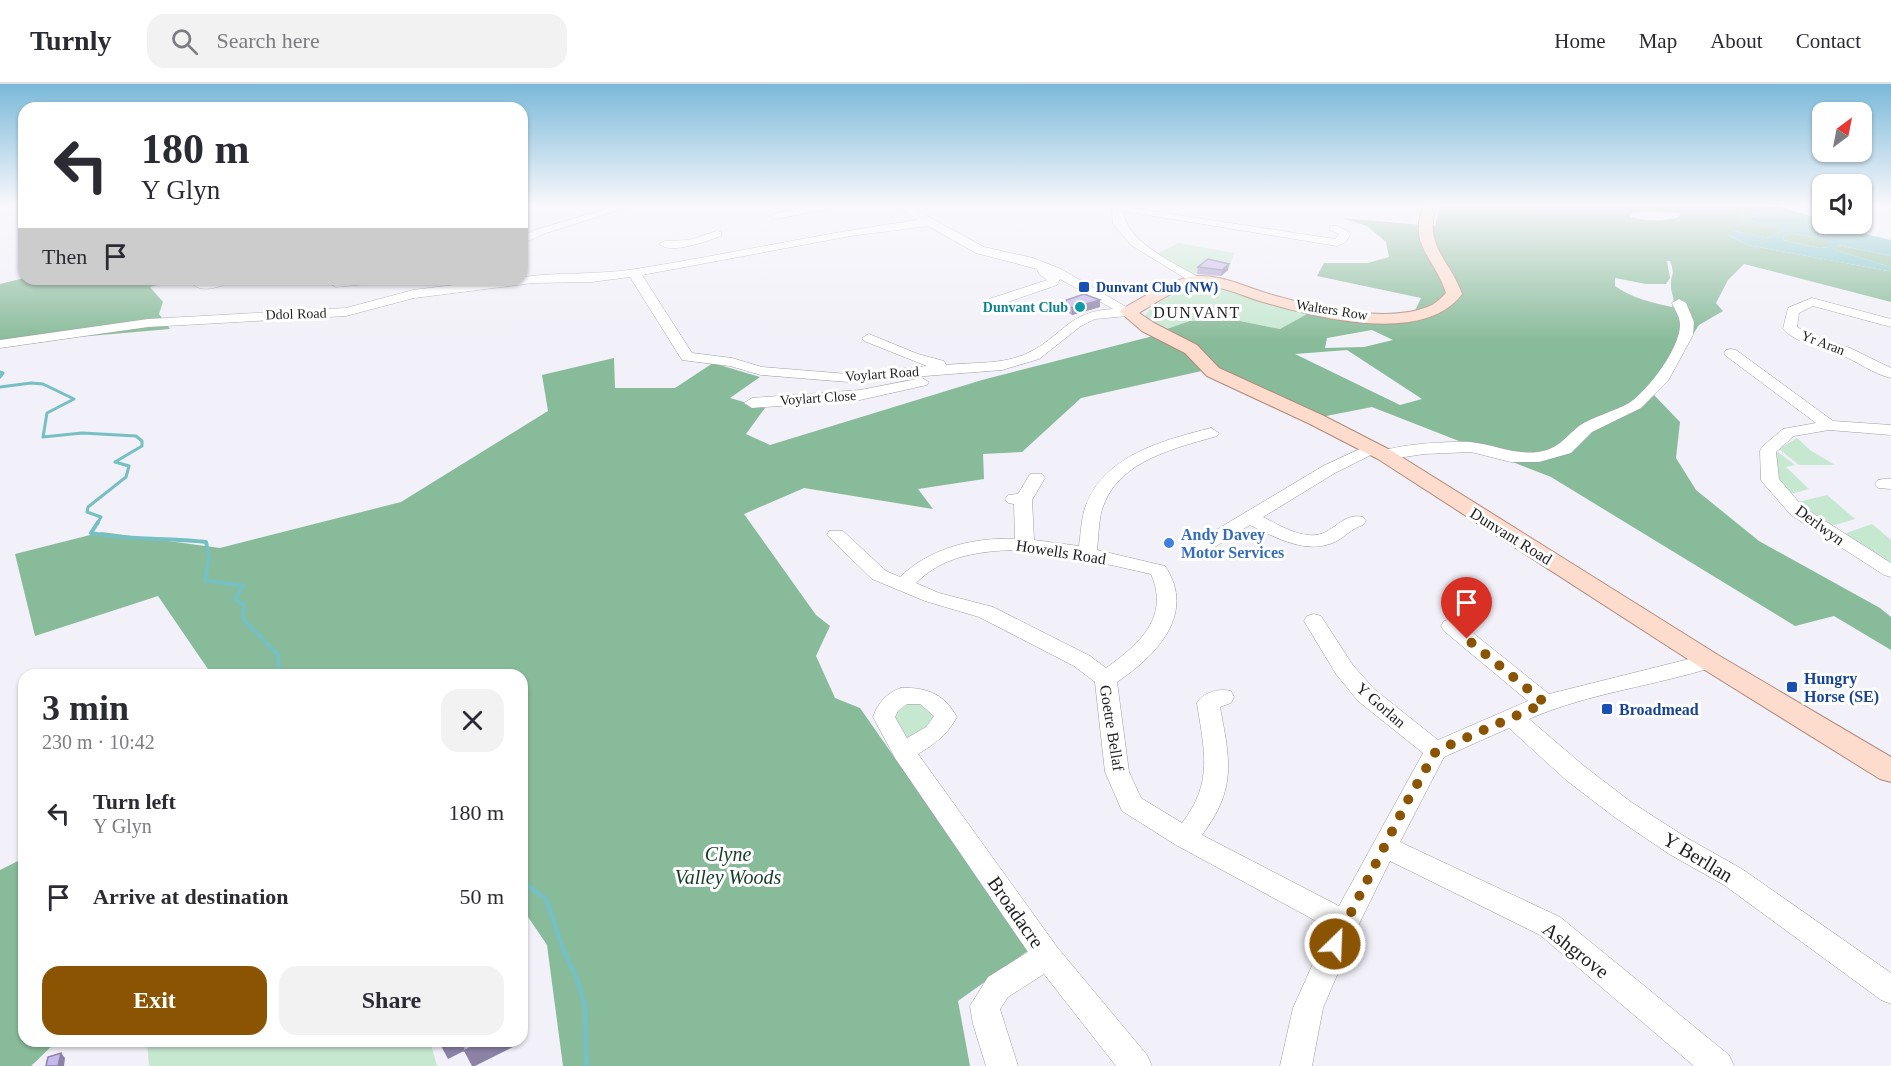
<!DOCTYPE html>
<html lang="en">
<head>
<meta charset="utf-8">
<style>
	:root { --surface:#fff; --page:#f2f2f3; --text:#2b2b33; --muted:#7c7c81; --line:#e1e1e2; --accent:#8a5403 }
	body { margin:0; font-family:Georgia,serif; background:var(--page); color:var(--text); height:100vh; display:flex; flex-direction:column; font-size:22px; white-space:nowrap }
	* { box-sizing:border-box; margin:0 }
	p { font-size:20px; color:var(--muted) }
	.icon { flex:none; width:33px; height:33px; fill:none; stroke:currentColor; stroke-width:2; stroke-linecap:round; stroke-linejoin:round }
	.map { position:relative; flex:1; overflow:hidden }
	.details { position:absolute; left:18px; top:585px; width:510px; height:378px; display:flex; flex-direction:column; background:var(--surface); border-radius:18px; box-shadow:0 2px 4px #0004 }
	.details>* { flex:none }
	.guide { position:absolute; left:18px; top:18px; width:510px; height:183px; border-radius:18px; box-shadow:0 2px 4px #0004; background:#fff; color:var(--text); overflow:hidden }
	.needle { width:39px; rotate:32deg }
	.buttons { position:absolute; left:1812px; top:18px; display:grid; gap:12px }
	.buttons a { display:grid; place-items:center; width:60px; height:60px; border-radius:12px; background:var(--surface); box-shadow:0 2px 4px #0004; font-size:30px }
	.pin { position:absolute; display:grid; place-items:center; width:51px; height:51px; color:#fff; margin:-62px -26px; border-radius:50% 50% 50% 0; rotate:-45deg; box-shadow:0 0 6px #0007 }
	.pin .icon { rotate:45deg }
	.me { position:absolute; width:66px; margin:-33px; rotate:24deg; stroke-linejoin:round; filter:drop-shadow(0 0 4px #0008) }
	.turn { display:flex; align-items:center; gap:21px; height:126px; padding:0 24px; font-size:27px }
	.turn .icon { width:78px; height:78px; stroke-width:2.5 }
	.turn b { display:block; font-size:42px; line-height:51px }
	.then { display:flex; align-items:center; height:57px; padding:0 24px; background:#0003; gap:12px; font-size:22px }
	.round { display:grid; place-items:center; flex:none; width:63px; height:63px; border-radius:18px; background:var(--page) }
	.head { display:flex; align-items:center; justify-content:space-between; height:102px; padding:0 24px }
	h1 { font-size:36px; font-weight:700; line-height:45px }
	.primary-button { display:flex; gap:12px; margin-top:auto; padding:12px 24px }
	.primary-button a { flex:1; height:69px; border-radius:18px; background:var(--accent); color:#fff; font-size:24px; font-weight:700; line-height:69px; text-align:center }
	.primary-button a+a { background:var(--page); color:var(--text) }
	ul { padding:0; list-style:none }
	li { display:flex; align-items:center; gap:18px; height:84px; padding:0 24px }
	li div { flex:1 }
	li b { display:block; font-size:22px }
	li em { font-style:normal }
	header { display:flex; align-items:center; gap:36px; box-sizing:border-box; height:84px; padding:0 30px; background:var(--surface); border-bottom:2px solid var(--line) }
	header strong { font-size:28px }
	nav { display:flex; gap:33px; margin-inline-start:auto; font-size:21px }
	.search { width:420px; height:54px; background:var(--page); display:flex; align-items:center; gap:15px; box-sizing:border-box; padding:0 21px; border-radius:18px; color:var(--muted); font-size:22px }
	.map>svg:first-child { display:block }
	.green { fill:#c6e8d0 }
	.forest { fill:#8b9; fill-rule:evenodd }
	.water { fill:#76c0c3; fill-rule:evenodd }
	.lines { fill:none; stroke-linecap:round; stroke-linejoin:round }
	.stream-far2 { stroke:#76c0c3; stroke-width:3 }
	.stream-far1 { stroke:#76c0c3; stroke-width:4 }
	.stream { stroke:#76c0c3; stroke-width:5 }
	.minor-casing { stroke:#9f9da4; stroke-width:1 }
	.major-casing { stroke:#af8b7a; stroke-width:2 }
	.minor { fill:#fff; fill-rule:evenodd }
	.major { fill:#fddccd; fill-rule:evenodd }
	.wall { fill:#ab9fcc }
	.shaded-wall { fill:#8b82a6 }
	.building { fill:#c7b9ed; stroke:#8b82a6; stroke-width:1.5 }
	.route { stroke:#8a5403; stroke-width:10; stroke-dasharray:0 18 }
	.transit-dot { fill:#1a4fb4; stroke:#fff; stroke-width:2 }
	.culture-dot { fill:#0f9aa8; stroke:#fff; stroke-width:2 }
	.shop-dot { fill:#3f7fe0; stroke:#fff; stroke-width:2 }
	.labels { text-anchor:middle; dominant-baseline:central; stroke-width:6; stroke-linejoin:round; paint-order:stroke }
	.far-transit-label { font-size:14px; font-weight:bold; fill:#164399; stroke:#fff; text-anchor:start }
	.far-culture-label { font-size:14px; font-weight:bold; fill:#0d838f; stroke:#fff; text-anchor:end }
	.far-street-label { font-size:14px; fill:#1f1e20; stroke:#fff }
	.far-quarter-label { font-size:16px; letter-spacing:1.5px; fill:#1f1e20; stroke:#fff }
	.street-label { font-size:16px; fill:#1f1e20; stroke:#fff }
	.shop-label { font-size:16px; font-weight:bold; fill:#366cbe; stroke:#fff; text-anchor:start }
	.transit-label { font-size:16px; font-weight:bold; fill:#164399; stroke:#fff; text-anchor:start }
	.near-park-label { font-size:20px; font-style:italic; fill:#133c24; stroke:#fff }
	.near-street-label { font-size:20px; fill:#1f1e20; stroke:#fff }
</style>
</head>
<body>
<header>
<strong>Turnly</strong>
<div class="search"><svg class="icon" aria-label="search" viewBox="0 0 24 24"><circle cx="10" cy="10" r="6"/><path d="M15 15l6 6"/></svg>Search here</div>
<nav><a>Home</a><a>Map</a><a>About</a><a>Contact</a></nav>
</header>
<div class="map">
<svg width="1891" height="982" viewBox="0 0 1891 982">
	<rect width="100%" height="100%" fill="#f2f0f8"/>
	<g class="green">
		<path d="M1178,159L1234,169L1229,185L1207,181L1195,191L1157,170Z"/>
		<path d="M1205,200L1333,232L1330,234L1307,230L1280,245L1240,237L1164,246L1147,236L1145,232C1151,218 1190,202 1205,200Z"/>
		<path d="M1797,354L1810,366L1835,381H1799L1779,365Z"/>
		<path d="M1778,368L1795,381L1786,383L1809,405L1790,410L1779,395L1776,370Z"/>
		<path d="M1827,411L1855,435L1828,443L1798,418Z"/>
		<path d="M1872,440L1891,456V479L1841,451Z"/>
		<path d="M912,611L946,633L903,668L888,623Z"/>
		<path d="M147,957H430L437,982H149Z"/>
	</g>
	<g class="forest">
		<path d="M1441,121H1759L1754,122L1755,127L1762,133L1738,131V134L1779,144V148L1770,154L1734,147L1730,152L1748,161L1888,187L1891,186V218L1744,180L1728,196L1716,219L1723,227L1699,241L1654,311L1680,338L1676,374L1696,406L1759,457L1880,524L1891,533V566L1834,532L1795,542L1551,393L1372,323L1321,333L1206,286L1081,314L1022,368L983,370L984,395L918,405L933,425L804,404L744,430L816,531L830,542L816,572L835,614L860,624L1029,866L958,917L970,982H563L547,861L522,824V591H212L158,512L35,552L15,470L102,448L220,464L401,418L548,327L542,291L614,274L615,304H675L713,279L760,293L730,314L765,324L746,350L770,361L982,296L1157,251L1164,246L1190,237H1240L1280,245L1307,230L1330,234L1333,232L1414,229L1421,214L1317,192L1324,179H1368L1389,173L1386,158L1367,142L1342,134L1435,142ZM1650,127L1680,129L1679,133C1663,138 1646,137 1630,133L1633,128ZM1667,177H1670C1676,193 1670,191 1671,202C1671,211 1676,214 1672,223C1650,218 1634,215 1615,202V194L1646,200H1666L1670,194ZM1372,246L1393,256L1364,263L1325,264L1327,254ZM1347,266L1422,315L1400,321L1295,270Z"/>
		<path d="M1763,121C1783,121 1803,131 1822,135V139L1808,136V140L1798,141L1770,134L1768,128L1803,134Z"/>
		<path d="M1790,149L1829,156L1828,163L1820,164L1783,156L1784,152Z"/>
		<path d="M1838,161L1891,172V183L1835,166L1833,162Z"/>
		<path d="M24,194V195H183L150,203L163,218L159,230L170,245L78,253L0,264V200Z"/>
		<path d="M24,774V957H57L31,982H0V786Z"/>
	</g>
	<path class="water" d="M1763,121L1822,140L1891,156V172L1838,161L1834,163L1835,166L1891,183V186L1888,187L1748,161L1729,151L1734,147L1770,154L1779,148V144L1738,134V131L1762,133L1755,127L1754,122ZM1790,149L1828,156V163L1820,164L1783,156L1784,152Z"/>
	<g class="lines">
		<g class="stream-far2">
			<path d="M0,288L3,289L0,293"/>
			<path d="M0,303L31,299L43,300L74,315L47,329L43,353L82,349L136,352L142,357V362L115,378L129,382L126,393L88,423L87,428L101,433L97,440"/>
		</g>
		<path class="stream-far1" d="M98,438L91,449C129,457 168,453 206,458L209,474L205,496L243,502L235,515L244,521L243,535L278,571L279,591"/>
		<path class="stream" d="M522,798L546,815L563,865L576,892L585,921L586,982"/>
		<g class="minor-casing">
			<g id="minor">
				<path d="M619,121H635L543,150L522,160V152L535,146Z"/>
				<path d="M817,121H838L833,124L776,135L771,132L776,129Z"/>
				<path d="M894,121H907L984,163L1033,174L1061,185L1135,228L1128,232L1095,235L1081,242L1039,275L1002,286L848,298L761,291L730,282L682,276L630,193L591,198L533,199L414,214L346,232L148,243L0,264V256L148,235L346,224L413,206L503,195H522V193C560,188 598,191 636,185C730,170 823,149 918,136ZM928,142L976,169L1037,185L1039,190L1047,196L989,215L987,218L989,221H999L1057,201L1060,195L1113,225C1068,227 1063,252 1028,269C1003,281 973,278 946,281L944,277L918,270L869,250L862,254L864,257L927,282L848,290L762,283L732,274L692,269L642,191L851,152Z"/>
				<path d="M1112,121L1335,155L1339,150L1330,146V142H1338L1351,149L1346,158L1337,162L1123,127C1127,159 1175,179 1200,194L1202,197L1196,201L1131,161L1113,140Z"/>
				<path d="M717,147L721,148V152C706,157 672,171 659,160L665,157L689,156Z"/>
				<path d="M196,195H232C224,203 203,209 194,201L193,198Z"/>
				<path d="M323,195H383L377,199L336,203Z"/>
				<path d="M1812,214L1891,235V243L1813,222L1799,229L1797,243L1813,252L1850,264L1891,284V294C1873,290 1857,277 1839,270C1821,263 1797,260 1783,245L1788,224Z"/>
				<path d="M1679,215L1686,219L1694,238L1693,251L1668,297L1641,324L1592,348L1571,369L1539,378H1511L1471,368L1424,370L1385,376L1377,371C1385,360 1455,357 1470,358C1493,360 1513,371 1538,368C1559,365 1564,354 1579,342C1594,332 1613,328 1629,319C1648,307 1681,263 1680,240C1680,233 1675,226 1672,219Z"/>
				<path d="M1731,265L1736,266L1833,337L1891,341V351L1829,346L1794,352L1776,368L1779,395L1803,423L1891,479V493L1884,491L1791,431L1764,400L1761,396L1760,367L1762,363L1783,345L1816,339L1726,272L1724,269L1726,266Z"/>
				<path d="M922,294L929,298L927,301L860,316L752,324L744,319L752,314L860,306Z"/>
				<path d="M1211,344L1219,349L1217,352C1176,364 1121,376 1104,420C1098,434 1099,451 1097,466L1165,482C1197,530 1156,572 1117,598L1129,688L1141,714L1182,739C1214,698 1204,666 1197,619C1203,608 1220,604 1231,607L1234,613L1231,619L1220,623C1230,677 1237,704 1202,751L1339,822L1423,669L1358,617L1336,590L1304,537L1307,532L1314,530L1321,532L1352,580L1374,605L1438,656L1528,617L1444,547L1441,542L1444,537L1451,535L1458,537L1549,610L1709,570L1717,572L1720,577L1717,582C1655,602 1588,609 1529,635L1584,682L1631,718L1687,754L1742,785L1891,889V920L1881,916L1724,801L1669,770L1613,732L1566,696L1509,644L1444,673L1400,758L1560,833L1729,971L1734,982H1694L1540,851L1390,777L1358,842L1323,924L1312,982H1280L1293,924L1329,844L1176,761L1122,727L1105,688L1095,598L1074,582L979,533L925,517L872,495L827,451L829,447H843L886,487L900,493C930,464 974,453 1015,455L1014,420L1008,419L1005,415L1008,411L1018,410L1030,390H1042L1045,394L1032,416L1034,456L1079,462C1081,449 1081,434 1086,421C1105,371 1164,356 1211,344ZM1010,466L1071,472L1151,490C1170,534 1139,560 1106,584L1090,572L993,523L939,509L916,499C942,473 974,468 1010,466Z"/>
				<path d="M1373,359L1379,361L1381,364L1379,367L1335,389L1263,433C1279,441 1298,453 1316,451C1334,449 1343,428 1363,433L1366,437L1363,441C1352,444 1345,453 1335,458C1307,471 1276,454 1250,441L1210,466H1196L1194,462L1196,458L1323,382Z"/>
				<path d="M1884,395H1891V405L1878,404L1875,400L1878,396Z"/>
				<path d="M901,604C927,603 944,610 957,633C947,651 935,660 918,670L1057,863L1147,971L1152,982H1116L1044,890L1008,913L1000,925L1018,982H986L973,940L970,922L988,893L1028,868L895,674L873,633C878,619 886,609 901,604ZM907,620H920L934,632L926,643L907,654L895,633L898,627Z"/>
			</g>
		</g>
		<g class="major-casing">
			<path id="major" d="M1424,121H1437C1422,160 1450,176 1462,210C1424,262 1315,233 1263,218C1242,212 1220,200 1197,202C1177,203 1156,219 1139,229L1154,239L1197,261L1219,284L1324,332L1392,367L1718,571L1891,673V698L1880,695L1700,583L1378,375L1310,340L1207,292L1185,269L1142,247L1120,228L1122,225C1146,212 1171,194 1198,192C1222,191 1246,203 1269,210C1313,223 1390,241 1432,221C1437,218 1442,213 1446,209C1435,174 1407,160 1424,121Z"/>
		</g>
		<use href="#minor" class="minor"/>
		<use href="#major" class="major"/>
	</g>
	<g class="wall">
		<path d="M1198,183L1228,186L1221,192L1197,190Z"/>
		<path d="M1061,218L1100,223L1072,231L1060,224Z"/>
	</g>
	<g class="shaded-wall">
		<path d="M1229,180L1228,186L1221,192L1222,186Z"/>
		<path d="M1100,216V223L1072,231V224Z"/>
		<path d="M442,957H516L517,961L475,982H472L464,967L448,975L439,958Z"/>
		<path d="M61,969L65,974L64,982H58Z"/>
	</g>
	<g class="building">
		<path d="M1208,175L1229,180L1222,186L1198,183Z"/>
		<path d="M1084,210L1100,216L1072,224L1061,218Z"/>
		<path d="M461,957H483L464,967Z"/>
		<path d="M61,969L58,982H46L48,973Z"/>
	</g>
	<linearGradient id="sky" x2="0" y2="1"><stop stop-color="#7ab9d9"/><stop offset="0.47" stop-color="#f9f8fc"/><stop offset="1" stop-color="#f9f8fc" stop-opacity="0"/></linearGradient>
	<rect width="1891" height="258" fill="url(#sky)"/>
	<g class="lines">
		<path class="route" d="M1335,860L1408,716L1436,667L1545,619L1467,555"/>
	</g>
	<g class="transit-dot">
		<rect x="1078" y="197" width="12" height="12" rx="3"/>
		<rect x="1786" y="597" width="12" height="12" rx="3"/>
		<rect x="1601" y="619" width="12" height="12" rx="3"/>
	</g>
	<circle class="culture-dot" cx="1080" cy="223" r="6"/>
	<circle class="shop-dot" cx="1169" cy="459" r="6"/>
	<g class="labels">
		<g class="far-transit-label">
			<text x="1096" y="203">Dunvant Club (NW)</text>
		</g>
		<g class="far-culture-label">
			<text x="1068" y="223">Dunvant Club</text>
		</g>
		<g class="far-street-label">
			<text transform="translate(1332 226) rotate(9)">Walters Row</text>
			<text transform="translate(296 230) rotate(-2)">Ddol Road</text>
			<text transform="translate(1823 259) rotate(21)">Yr Aran</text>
			<text transform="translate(882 290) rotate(-4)">Voylart Road</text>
			<text transform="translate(818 314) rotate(-4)">Voylart Close</text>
		</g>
		<g class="far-quarter-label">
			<text x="1197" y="228">DUNVANT</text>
		</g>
		<g class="street-label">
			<text transform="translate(1820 441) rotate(36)">Derlwyn</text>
			<text transform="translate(1511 452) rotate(32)">Dunvant Road</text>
			<text transform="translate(1061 468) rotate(9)">Howells Road</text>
			<text transform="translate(1381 621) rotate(41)">Y Gorlan</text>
			<text transform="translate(1112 644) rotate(81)">Goetre Bellaf</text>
		</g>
		<g class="shop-label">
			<text x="1181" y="450">Andy Davey<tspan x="1181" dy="18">Motor Services</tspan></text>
		</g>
		<g class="transit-label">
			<text x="1804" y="594">Hungry<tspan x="1804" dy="18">Horse (SE)</tspan></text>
			<text x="1619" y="625">Broadmead</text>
		</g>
		<g class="near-park-label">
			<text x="728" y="770">Clyne<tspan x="728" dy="23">Valley Woods</tspan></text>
		</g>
		<g class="near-street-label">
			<text transform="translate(1698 773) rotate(31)">Y Berllan</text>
			<text transform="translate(1016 828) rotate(55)">Broadacre</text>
			<text transform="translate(1576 866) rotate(38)">Ashgrove</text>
		</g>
	</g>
</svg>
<div class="buttons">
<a><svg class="needle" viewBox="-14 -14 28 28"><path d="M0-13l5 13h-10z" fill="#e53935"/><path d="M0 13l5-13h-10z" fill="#7c7c81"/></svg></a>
<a><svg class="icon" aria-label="sound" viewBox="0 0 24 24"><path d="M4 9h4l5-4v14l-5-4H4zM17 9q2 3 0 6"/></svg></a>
</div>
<div class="pin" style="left:1467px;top:555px;background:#d93025"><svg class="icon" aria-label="arrive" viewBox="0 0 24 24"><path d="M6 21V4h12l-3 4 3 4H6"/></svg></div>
<svg class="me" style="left:1335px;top:860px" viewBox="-20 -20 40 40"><circle r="17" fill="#8a5403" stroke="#fff" stroke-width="3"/><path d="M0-11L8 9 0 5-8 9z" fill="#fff"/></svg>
<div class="guide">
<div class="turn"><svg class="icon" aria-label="left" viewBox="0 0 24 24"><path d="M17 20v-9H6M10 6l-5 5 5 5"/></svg><div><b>180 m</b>Y Glyn</div></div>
<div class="then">Then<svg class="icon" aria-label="arrive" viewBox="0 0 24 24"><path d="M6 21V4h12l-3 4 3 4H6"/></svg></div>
</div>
<section class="details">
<div class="head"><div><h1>3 min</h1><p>230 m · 10:42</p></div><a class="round"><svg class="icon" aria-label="close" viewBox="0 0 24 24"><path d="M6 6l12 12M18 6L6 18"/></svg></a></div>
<ul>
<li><svg class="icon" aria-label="left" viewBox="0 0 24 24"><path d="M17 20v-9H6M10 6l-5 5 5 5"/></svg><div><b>Turn left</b><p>Y Glyn</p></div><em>180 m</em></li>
<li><svg class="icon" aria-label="arrive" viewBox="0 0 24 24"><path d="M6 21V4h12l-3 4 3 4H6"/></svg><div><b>Arrive at destination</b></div><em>50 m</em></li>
</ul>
<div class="primary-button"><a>Exit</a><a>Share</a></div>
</section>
</div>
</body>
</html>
